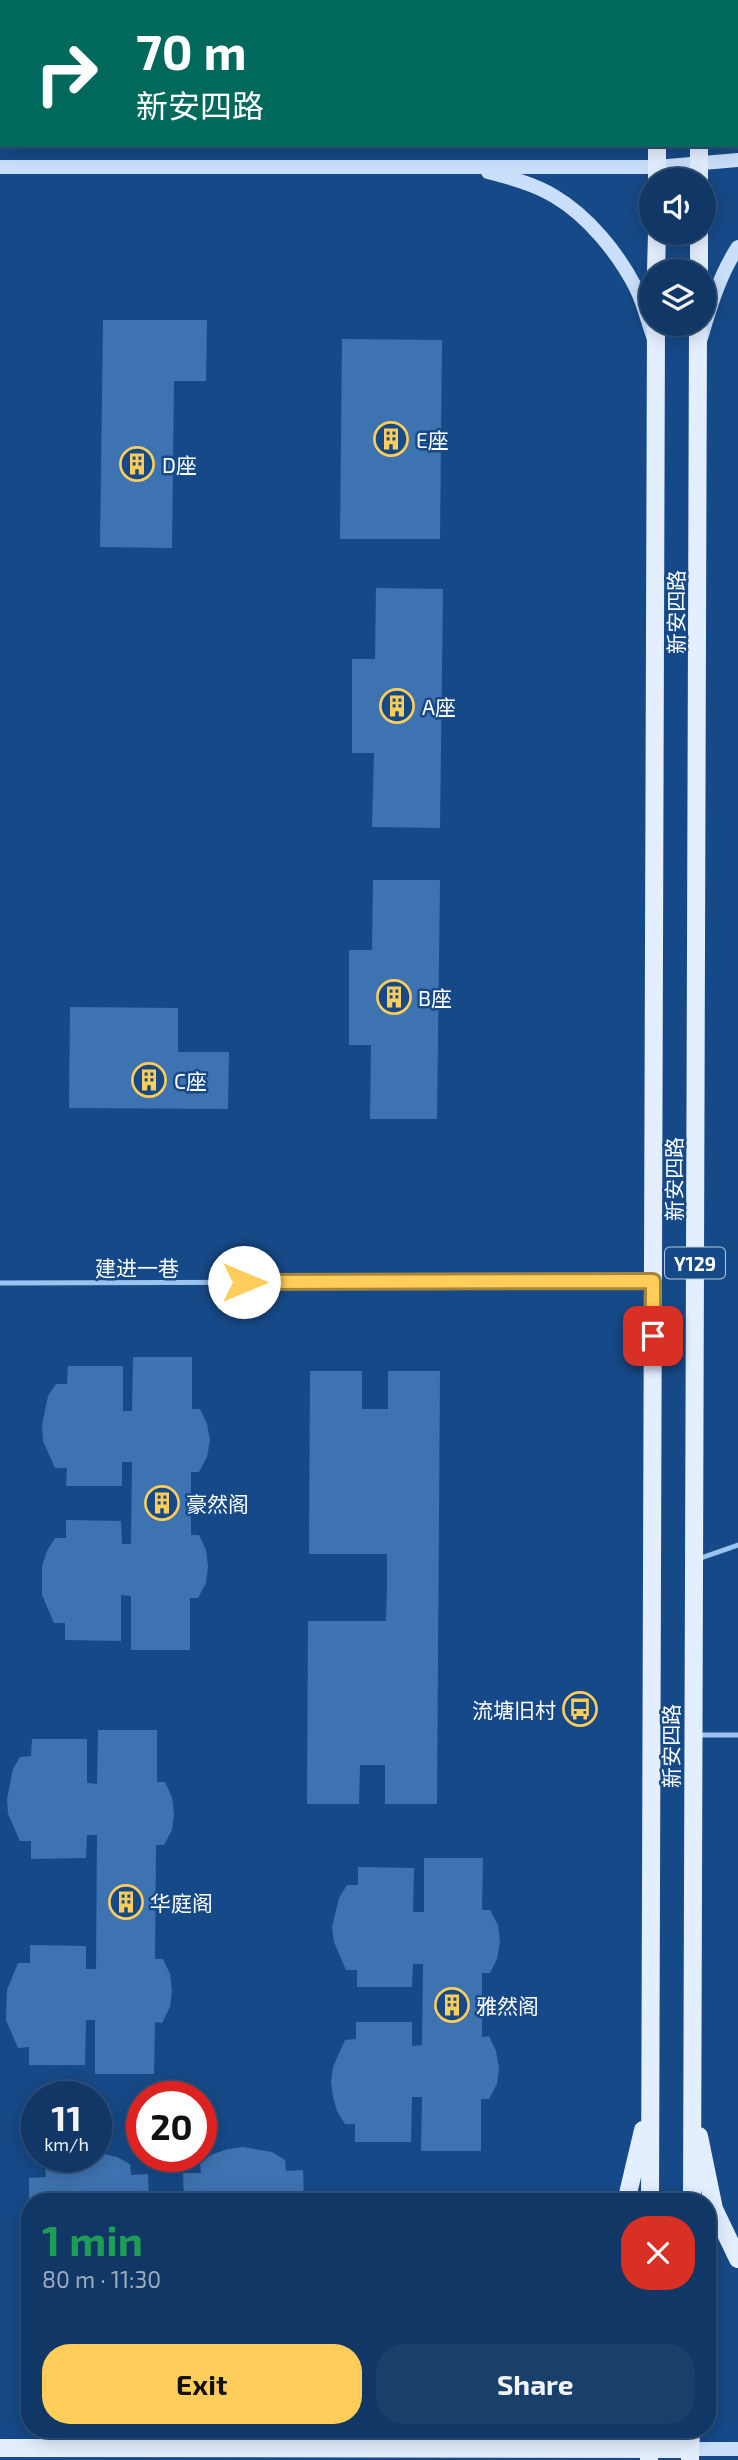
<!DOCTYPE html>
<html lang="en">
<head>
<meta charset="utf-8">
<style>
	:root { --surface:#103765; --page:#193f6b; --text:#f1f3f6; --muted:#9cacbf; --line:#305179; --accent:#ffcd59 }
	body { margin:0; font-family:"Exo 2","Noto Sans SC",sans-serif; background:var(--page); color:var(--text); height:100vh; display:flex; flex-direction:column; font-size:26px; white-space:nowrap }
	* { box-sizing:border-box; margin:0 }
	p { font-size:23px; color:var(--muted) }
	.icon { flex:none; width:38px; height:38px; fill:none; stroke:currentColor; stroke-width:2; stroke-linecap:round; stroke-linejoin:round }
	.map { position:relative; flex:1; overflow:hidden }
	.details { position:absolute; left:21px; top:2193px; width:695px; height:245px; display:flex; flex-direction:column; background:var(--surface); border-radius:28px; box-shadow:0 4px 18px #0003,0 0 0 2px var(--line) }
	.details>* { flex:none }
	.banner { position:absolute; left:0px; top:0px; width:738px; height:147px; box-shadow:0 4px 18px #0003,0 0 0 2px var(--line); background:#00695c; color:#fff; overflow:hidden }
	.buttons { position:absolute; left:639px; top:168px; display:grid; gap:14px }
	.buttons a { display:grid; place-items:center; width:77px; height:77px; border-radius:50%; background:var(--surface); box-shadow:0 4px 18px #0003,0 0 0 2px var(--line); font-size:35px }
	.speed { position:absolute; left:21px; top:2081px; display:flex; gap:14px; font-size:35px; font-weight:700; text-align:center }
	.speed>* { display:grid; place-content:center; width:91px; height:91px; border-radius:50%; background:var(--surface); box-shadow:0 4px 18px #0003,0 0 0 2px var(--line); line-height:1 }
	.speed small { font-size:18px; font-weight:400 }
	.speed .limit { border:10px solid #d22; background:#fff; color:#111 }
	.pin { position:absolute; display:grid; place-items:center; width:60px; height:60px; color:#fff; margin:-30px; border-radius:14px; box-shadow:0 4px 10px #0006 }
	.me { position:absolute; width:77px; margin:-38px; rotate:90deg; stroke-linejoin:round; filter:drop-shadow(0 0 5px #0008) }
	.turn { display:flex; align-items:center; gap:24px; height:147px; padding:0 21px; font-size:32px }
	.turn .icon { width:91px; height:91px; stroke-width:2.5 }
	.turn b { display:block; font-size:49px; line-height:60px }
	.round { display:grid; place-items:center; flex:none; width:74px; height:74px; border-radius:28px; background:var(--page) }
	.summary { display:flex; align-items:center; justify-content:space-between; height:119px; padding:0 21px }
	h1 { font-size:42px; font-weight:700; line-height:52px; color:#1e9e55 }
	.button { display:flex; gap:14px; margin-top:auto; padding:14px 21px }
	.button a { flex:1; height:80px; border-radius:28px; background:var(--accent); color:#111; font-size:28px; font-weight:700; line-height:80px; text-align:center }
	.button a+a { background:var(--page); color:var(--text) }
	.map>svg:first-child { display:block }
	.building { fill:#3e73b1 }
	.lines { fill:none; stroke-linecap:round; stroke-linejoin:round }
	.service { stroke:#9cc2ee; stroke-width:5 }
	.secondary { stroke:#c9dffa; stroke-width:14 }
	.primary { stroke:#e3eeff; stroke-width:18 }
	.route-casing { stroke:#a6853a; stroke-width:18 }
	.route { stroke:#ffcd59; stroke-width:12 }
	.labels { text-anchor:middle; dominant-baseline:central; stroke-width:5; stroke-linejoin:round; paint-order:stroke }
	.shield { fill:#164987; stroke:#b9c8db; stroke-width:2 }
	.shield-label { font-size:19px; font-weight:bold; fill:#fff }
	.poi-label { font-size:21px; fill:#fff; stroke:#164987; text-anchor:start }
	.street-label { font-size:21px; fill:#fff; stroke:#164987 }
</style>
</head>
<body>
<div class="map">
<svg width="738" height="2460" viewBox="0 0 738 2460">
	<rect width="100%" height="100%" fill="#164987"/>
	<g class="building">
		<path d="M103,320H207L206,381H174L172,548L100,547Z"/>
		<path d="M342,339L442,340L440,539H340Z"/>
		<path d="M376,588L443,589L440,828L372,827L374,753H352V659H375Z"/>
		<path d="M373,880H440L437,1119H370L371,1045H349V950H372Z"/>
		<path d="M70,1007L178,1008V1052H229L228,1109L69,1108Z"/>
		<path d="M133,1357H192V1409H200L207,1424L210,1440L207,1457L199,1472H191V1535H199L206,1550L208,1566L206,1583L198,1598H190V1650H131V1596L121,1595V1641L65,1640V1623H54L42,1595V1566L47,1551L55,1538H66V1520L121,1521L122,1544H131L132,1462H122V1486H66L67,1468H55L43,1441L42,1425L48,1396L56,1384H67L68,1366H123V1411H132Z"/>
		<path d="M310,1371H362V1409H388V1371H440L437,1804H385V1765H360L359,1804H307L308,1621H386L387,1588V1554H309Z"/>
		<path d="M98,1730H157V1782H165L172,1797L174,1814L172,1830L164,1845H156L155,1959H163L170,1974L172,1991L170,2007L162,2023L155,2022L154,2074H95V2020H86L85,2065H29V2047L18,2048L6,2020L7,1990L18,1963H30V1945L86,1946V1969H96L97,1835H87L86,1858L31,1859V1841H20L8,1814L7,1799L13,1769L20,1757L31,1756L32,1739H87V1783L97,1784Z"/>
		<path d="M424,1858H483L482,1910H490L498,1925L500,1942L497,1959L490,1973H482V2037L489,2036L496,2051L499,2068L497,2084L489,2099H481V2151H421L422,2097H412L411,2142H355V2124H345L337,2111L333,2097L331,2082L333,2067L345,2040L356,2039V2022H412V2046L422,2045L423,1964H413L412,1987H357V1970H346L334,1942L332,1927L339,1898L347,1885H358V1867L414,1868L413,1912H424Z"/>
		<path d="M243,2147L272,2152L285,2160L286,2171L303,2170L304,2202H184L183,2173H201L200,2162L213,2154L228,2149Z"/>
		<path d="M96,2152L117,2157L130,2164L131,2175L148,2174L149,2202H29V2178L46,2177L45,2166L66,2156H96Z"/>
		<path d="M21,2244H30V2303H22Z"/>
	</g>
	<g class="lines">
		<g class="service">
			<path d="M0,1283L650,1281"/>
			<path d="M698,1559L738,1545"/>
			<path d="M696,1735H738"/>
		</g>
		<g class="secondary">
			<path d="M737,0L738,1"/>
			<path d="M632,2V0"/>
			<path d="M737,107H738"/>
			<path d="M0,116H2"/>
			<path d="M0,167H656L738,160"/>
			<path d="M488,172C511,178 534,184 554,196C588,216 618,253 636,288C644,304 648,323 654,339"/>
			<path d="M701,338C710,307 720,274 738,247"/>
			<path d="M690,2449H738"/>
		</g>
		<g class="primary">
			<path d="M657,2V0"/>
			<path d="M700,2V0"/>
			<path d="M699,145V180"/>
			<path d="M657,180V145"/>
			<path d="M656,271L657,233"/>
			<path d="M699,271V233"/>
			<path d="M699,2136L714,2209L738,2259"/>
			<path d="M626,2202L643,2130"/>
			<path d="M650,2202L656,324"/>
			<path d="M692,2202L698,324"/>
			<path d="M323,2440L381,2429"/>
			<path d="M0,2448L690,2449"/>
			<path d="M649,2460V2429"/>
			<path d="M690,2460L691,2429"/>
		</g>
	</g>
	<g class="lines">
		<g class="route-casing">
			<path id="route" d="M244,1282L653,1281V1336"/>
		</g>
		<use href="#route" class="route"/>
	</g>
	<defs>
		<g id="building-ring" transform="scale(1.75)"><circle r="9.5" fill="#164987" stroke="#ffcd59" stroke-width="1.5"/><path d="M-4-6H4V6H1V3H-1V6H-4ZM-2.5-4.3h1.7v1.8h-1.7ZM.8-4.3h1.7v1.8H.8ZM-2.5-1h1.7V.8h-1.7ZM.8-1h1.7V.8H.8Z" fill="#ffcd59"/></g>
		<g id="bus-ring" transform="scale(1.75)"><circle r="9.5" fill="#164987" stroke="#ffcd59" stroke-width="1.5"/><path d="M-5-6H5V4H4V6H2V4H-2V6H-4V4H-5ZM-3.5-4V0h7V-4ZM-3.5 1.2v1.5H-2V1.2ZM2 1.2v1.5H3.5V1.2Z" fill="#ffcd59"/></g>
	</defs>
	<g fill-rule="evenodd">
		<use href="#building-ring" x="391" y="439"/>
		<use href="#building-ring" x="137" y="464"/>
		<use href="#building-ring" x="397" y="706"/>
		<use href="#building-ring" x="394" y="997"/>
		<use href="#building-ring" x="149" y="1080"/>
		<use href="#building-ring" x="162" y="1503"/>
		<use href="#bus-ring" x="580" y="1709"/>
		<use href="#building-ring" x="126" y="1902"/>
		<use href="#building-ring" x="452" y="2005"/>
	</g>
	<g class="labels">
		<rect class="shield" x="665" y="1247.5" width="60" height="31" rx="5"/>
		<g class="shield-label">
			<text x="695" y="1263">Y129</text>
		</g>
		<g class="poi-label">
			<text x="416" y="439">E座</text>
			<text x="162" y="464">D座</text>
			<text x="422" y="706">A座</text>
			<text x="418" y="997">B座</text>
			<text x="174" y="1080">C座</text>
			<text x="186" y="1503">豪然阁</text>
			<text x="556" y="1709" text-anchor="end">流塘旧村</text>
			<text x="150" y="1902">华庭阁</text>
			<text x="476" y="2005">雅然阁</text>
		</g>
		<g class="street-label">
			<text transform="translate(675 612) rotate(-90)">新安四路</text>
			<text transform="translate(673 1179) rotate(-90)">新安四路</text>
			<text x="137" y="1267">建进一巷</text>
			<text transform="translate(670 1746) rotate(-90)">新安四路</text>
		</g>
	</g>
</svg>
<div class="buttons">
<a><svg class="icon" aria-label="sound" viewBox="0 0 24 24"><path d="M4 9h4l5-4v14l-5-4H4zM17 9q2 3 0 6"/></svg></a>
<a><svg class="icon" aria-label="layers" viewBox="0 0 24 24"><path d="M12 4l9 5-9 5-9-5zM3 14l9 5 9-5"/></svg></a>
</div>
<div class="speed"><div>11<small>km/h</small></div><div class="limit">20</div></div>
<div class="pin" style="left:653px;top:1336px;background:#d93025"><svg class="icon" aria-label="arrive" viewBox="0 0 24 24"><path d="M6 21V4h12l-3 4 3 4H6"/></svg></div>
<svg class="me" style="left:244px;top:1282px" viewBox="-20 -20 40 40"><circle r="19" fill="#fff"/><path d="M0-13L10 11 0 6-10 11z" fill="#ffcd59"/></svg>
<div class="banner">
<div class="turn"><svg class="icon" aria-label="right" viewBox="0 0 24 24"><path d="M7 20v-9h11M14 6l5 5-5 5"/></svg><div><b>70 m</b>新安四路</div></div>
</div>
<section class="details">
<div class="summary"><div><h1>1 min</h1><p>80 m · 11:30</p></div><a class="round" style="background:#d93025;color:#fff"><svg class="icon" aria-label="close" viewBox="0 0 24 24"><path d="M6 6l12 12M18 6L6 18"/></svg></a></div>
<div class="button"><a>Exit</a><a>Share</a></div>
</section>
</div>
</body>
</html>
